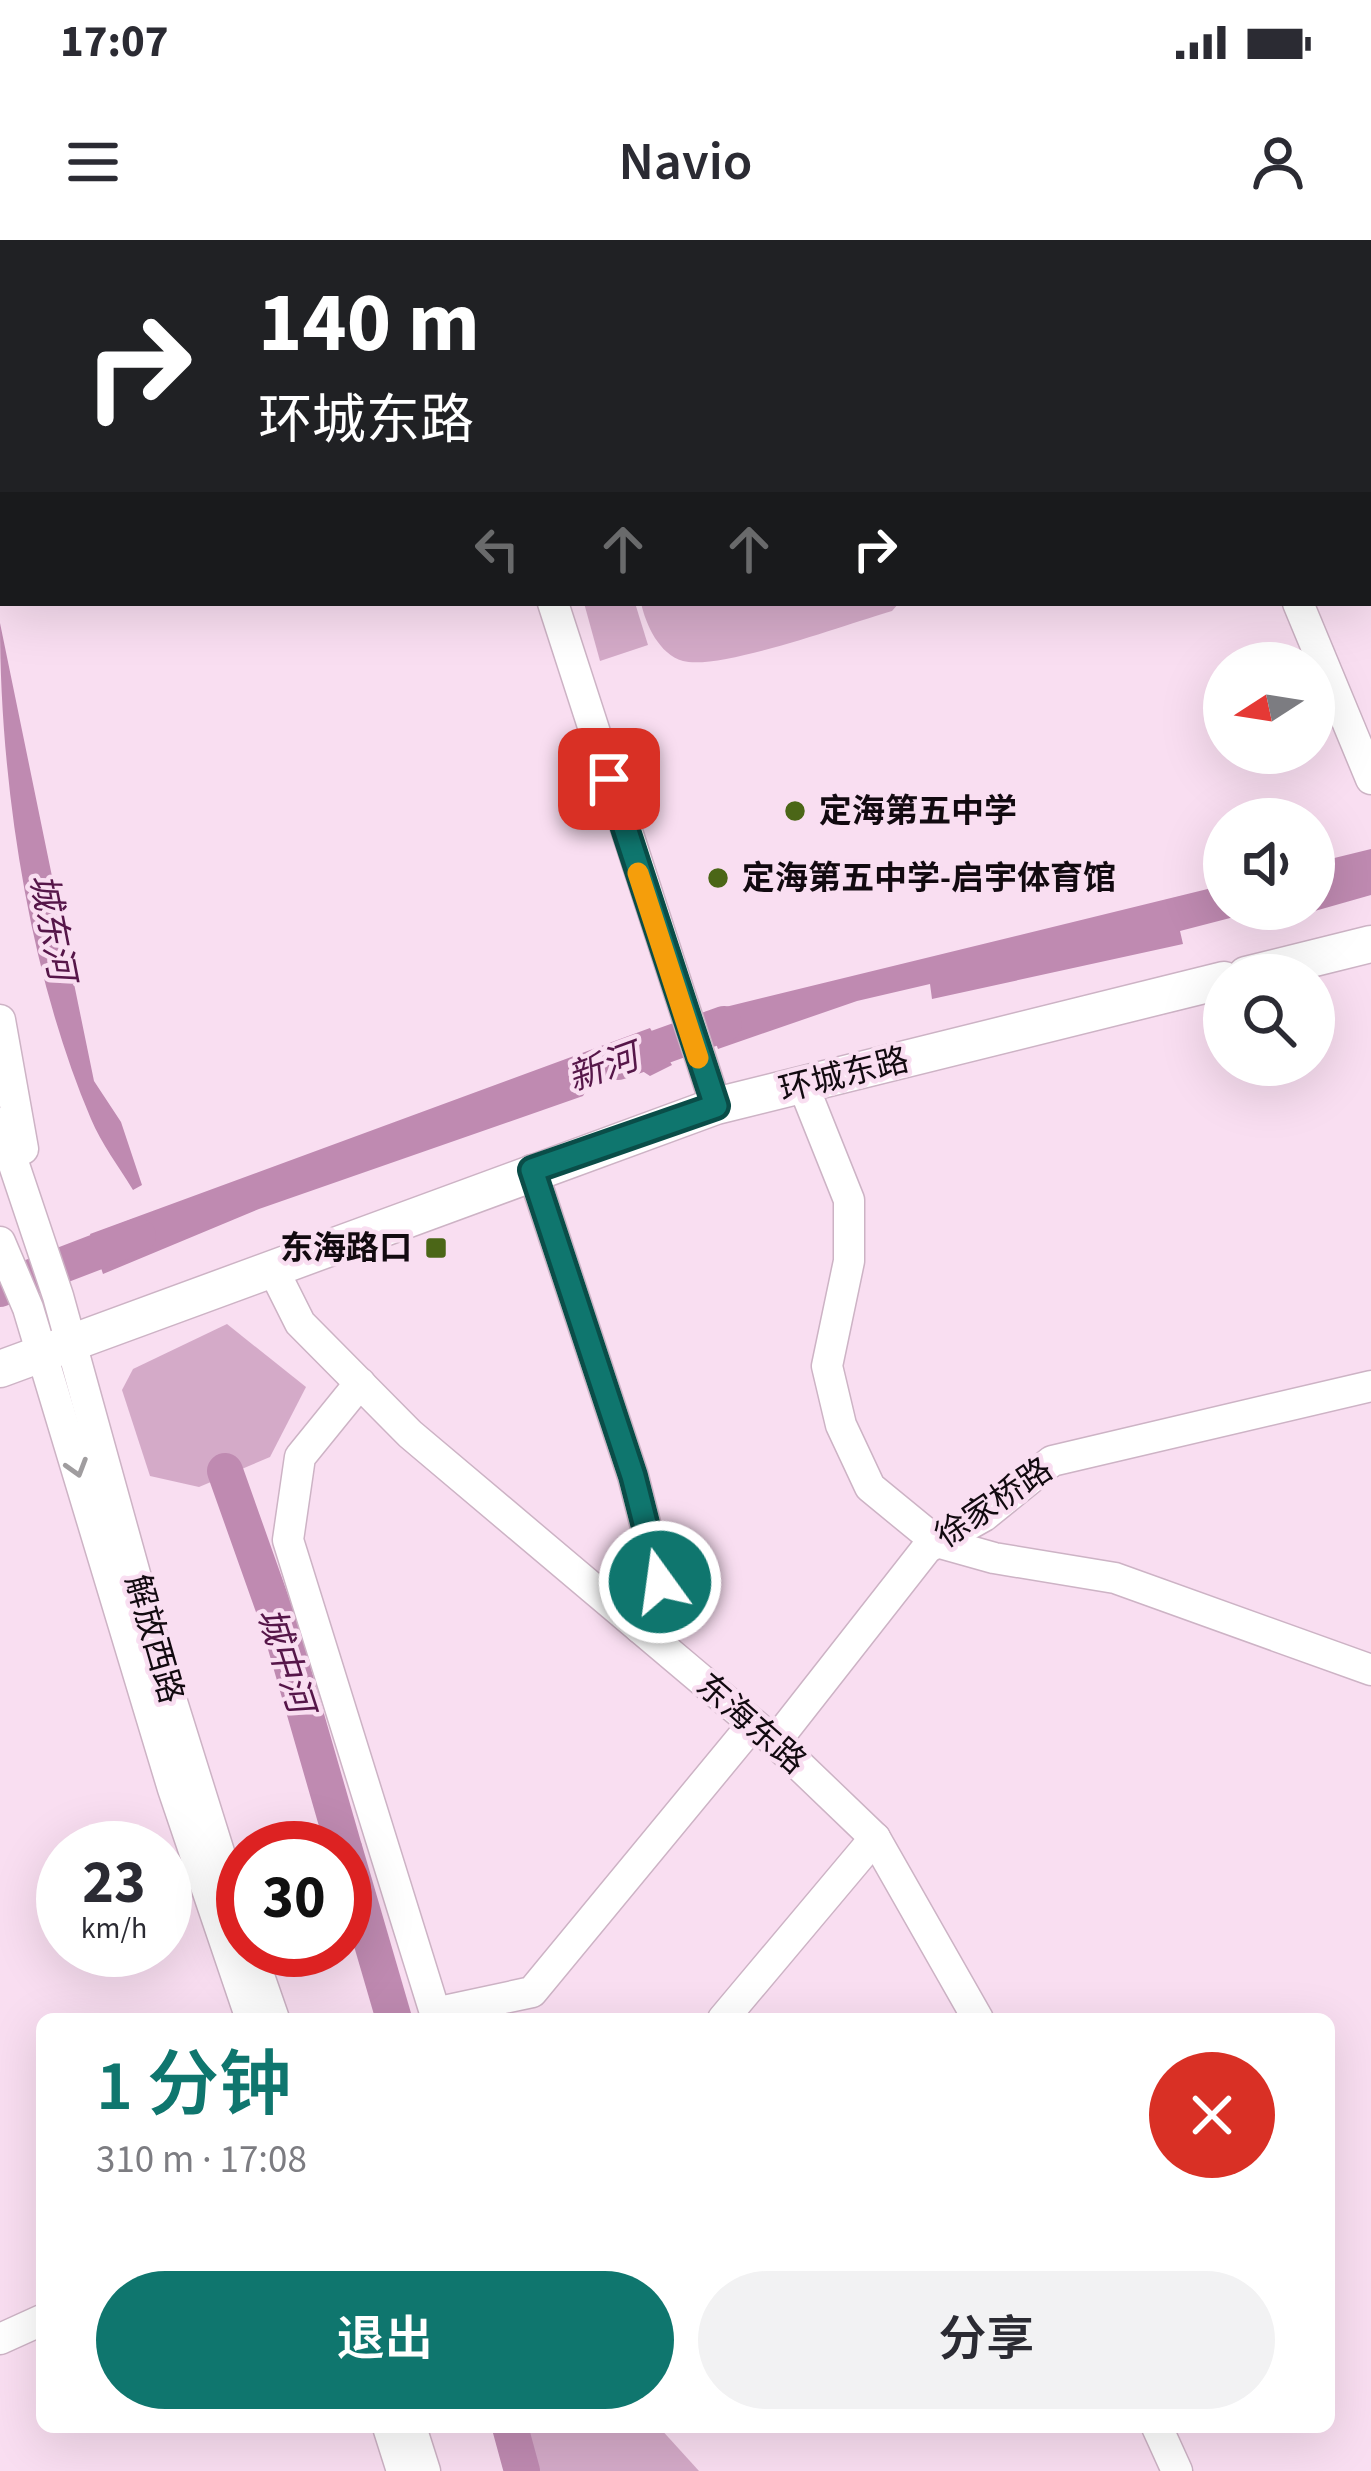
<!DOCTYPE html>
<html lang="zh">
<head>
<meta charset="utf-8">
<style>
	:root { --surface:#fff; --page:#f2f2f3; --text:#2b2b33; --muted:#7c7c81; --accent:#0f766e }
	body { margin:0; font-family:"Source Sans 3","Noto Sans SC",sans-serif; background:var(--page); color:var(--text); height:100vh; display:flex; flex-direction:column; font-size:45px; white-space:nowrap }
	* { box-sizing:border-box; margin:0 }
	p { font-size:39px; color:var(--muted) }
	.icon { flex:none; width:66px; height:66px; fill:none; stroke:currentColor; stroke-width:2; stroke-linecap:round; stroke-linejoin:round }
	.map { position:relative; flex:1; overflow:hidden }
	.sheet { position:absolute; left:36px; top:1773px; width:1299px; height:420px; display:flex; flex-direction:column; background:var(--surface); border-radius:18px; box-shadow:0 12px 48px #0002 }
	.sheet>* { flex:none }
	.guide { position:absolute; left:0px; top:0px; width:1371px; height:366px; box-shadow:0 12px 48px #0002; background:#202124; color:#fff; overflow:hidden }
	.needle { width:78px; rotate:258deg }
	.controls { position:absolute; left:1203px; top:402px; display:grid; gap:24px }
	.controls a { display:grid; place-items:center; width:132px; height:132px; border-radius:50%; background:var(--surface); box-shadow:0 12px 48px #0002; font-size:60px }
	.speed { position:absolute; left:36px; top:1581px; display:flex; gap:24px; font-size:60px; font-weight:700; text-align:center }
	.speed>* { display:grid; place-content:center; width:156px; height:156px; border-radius:50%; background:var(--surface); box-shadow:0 12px 48px #0002; line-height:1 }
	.speed small { font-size:30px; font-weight:400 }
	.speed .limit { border:18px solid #d22; background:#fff; color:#111 }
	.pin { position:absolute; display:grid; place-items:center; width:102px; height:102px; color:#fff; margin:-51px; border-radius:24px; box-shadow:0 6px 18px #0006 }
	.me { position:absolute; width:132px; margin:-66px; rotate:346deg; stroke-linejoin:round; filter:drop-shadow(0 0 9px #0008) }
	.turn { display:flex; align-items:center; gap:42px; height:252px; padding:0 60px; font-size:54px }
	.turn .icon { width:156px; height:156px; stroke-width:2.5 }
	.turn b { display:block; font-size:84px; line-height:102px }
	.lanes { display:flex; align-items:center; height:114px; padding:0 60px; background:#0003; justify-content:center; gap:60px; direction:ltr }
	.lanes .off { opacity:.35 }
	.round { display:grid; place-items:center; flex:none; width:126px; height:126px; border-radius:63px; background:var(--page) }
	.overview { display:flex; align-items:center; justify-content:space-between; height:204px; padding:0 60px }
	h1 { font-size:72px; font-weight:600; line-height:90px; color:var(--accent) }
	.button { display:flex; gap:24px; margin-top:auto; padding:24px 60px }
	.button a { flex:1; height:138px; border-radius:72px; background:var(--accent); color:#fff; font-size:48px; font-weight:600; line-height:138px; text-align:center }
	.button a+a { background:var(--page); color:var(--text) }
	.status { display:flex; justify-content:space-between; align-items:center; height:84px; padding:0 60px; background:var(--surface); direction:ltr }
	.status svg { height:33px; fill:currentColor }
	header { display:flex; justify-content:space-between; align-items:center; height:156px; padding:0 60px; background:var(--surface); font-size:54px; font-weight:600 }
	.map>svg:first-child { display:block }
	.green { fill:#d4aac8 }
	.water { fill:#bf8ab1 }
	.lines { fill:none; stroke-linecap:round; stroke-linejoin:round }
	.river { stroke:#bf8ab1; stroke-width:36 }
	.minor-casing { stroke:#cdb3c5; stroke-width:33 }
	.major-casing { stroke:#cdb3c5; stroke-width:39 }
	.minor { stroke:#fff; stroke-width:30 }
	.major { stroke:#fff; stroke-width:36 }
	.oneway { stroke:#a09d9f }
	.route-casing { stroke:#0a4d48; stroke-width:30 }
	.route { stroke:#0f766e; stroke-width:21 }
	.slow { stroke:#f59e0b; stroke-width:21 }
	.poi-dot { fill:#4b6617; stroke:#f9def1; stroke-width:4.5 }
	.labels { text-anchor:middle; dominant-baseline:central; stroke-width:9; stroke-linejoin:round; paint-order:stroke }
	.poi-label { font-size:33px; font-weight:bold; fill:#120a10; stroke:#f9def1; text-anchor:start }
	.street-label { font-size:33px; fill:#120a10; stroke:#f9def1 }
	.water-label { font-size:36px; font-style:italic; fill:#561649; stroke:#f9def1 }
</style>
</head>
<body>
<div class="status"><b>17:07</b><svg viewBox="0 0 49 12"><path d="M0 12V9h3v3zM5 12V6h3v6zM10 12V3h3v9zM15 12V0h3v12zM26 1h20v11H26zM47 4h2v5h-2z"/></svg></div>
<header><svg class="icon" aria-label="menu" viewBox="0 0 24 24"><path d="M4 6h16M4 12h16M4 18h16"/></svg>Navio<svg class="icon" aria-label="person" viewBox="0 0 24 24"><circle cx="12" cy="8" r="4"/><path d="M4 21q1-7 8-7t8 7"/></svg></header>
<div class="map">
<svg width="1371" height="2231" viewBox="0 0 1371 2231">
	<rect width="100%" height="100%" fill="#f9def1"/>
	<g class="green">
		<path d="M584,363H635L648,405L600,421Z"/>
		<path d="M641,363H899L892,371C850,383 720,431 683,421C659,414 646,385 641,363Z"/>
		<path d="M227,1084L306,1147L270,1217L199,1247L150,1236L122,1150L133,1129Z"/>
		<path d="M495,2187H659L699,2231H507Z"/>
	</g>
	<g class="water">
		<path d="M0,383L94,841L121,882L142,945L133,950C119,927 101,903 91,879C28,731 0,542 0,383Z"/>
		<path d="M1371,609V655L1266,685L1261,670L1180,691L1183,704L932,759L930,744L857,761L718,809L705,772L1224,645V669H1314V623Z"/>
		<path d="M650,788L672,825L650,836L633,825L588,847L583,856L259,969L103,1034L90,994Z"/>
	</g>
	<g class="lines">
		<g class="river">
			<path d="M618,822L724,784"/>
			<path d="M0,1049L138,996"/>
			<path d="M225,1231L280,1386L344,1608"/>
			<path d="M345,1611L394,1779"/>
			<path d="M510,2187L522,2231"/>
		</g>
		<g class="minor-casing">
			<g id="minor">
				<path d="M440,0L441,3"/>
				<path d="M902,0L908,3"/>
				<path d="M553,363L716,866"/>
				<path d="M1298,363L1371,539"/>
				<path d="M0,780L23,909"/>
				<path d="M803,845L849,960V1021L827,1126L841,1185L870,1247L937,1302L994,1318L1115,1338L1371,1430"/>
				<path d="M0,883L58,1056L158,1417L243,1689"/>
				<path d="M532,930L633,1236L660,1342L640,1388"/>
				<path d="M0,1002L28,1068L173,1549L251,1779"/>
				<path d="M273,1029L300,1083L410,1194L775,1502L875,1598L978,1779"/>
				<path d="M360,1143L300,1217L288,1300L437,1779"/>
				<path d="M775,1502L927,1308L984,1276L1052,1221L1371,1146"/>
				<path d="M250,1710L274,1779"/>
				<path d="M435,1773L532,1752L753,1484"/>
				<path d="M723,1779L875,1598"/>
				<path d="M0,2099L42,2080"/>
				<path d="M388,2187L402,2231"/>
				<path d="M411,2187L425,2231"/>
				<path d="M1157,2187L1177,2231"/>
			</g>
		</g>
		<g class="major-casing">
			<g id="major">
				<path d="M1246,735L1371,704"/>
				<path d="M0,1129L716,866L1224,740"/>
			</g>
		</g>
		<use href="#minor" class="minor"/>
		<use href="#major" class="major"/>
	</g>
	<defs><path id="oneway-chevron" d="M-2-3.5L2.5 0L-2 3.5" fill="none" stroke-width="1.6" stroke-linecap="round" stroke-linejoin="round" transform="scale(3)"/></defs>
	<use class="oneway" href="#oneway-chevron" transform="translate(77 1228) rotate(73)"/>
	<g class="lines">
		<g class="route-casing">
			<path id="route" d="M609,539L716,866L532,930L633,1236L660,1342"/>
		</g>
		<use href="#route" class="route"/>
		<path class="slow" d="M638,633L698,818"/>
	</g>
	<g class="poi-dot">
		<circle cx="795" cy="571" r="12"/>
		<circle cx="718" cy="638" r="12"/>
		<rect x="424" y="996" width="24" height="24" rx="6"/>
	</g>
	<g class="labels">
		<g class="poi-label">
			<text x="819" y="571">定海第五中学</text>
			<text x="742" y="638">定海第五中学-启宇体育馆</text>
			<text x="412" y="1008" text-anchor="end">东海路口</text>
		</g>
		<g class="street-label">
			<text transform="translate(844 835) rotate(-14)">环城东路</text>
			<text transform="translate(994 1263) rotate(-34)">徐家桥路</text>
			<text transform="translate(154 1399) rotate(74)">解放西路</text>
			<text transform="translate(751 1484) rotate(41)">东海东路</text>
		</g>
		<g class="water-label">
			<text transform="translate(52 687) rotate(79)">城东河</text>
			<text transform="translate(603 828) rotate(-20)">新河</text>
			<text transform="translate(285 1420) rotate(72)">城中河</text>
		</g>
	</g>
</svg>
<div class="controls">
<a><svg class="needle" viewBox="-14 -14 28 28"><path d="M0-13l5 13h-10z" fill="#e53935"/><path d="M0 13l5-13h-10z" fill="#7c7c81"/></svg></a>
<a><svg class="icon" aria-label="sound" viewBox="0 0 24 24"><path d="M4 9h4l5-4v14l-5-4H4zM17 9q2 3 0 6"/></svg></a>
<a><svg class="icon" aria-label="search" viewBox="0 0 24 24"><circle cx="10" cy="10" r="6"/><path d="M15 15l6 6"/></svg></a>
</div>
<div class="speed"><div>23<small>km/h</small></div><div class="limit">30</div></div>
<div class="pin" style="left:609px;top:539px;background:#d93025"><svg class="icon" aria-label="arrive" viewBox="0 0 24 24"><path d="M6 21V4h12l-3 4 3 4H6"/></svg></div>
<svg class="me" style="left:660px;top:1342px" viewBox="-20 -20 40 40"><circle r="17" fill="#0f766e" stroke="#fff" stroke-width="3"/><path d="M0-11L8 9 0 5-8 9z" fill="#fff"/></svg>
<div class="guide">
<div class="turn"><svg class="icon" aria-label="right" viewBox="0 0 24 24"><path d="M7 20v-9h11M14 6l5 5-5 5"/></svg><div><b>140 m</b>环城东路</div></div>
<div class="lanes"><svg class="icon off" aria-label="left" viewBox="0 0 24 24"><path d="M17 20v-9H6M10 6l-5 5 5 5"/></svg><svg class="icon off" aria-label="ahead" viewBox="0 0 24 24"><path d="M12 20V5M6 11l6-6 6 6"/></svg><svg class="icon off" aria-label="ahead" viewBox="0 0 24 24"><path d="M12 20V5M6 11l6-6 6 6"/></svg><svg class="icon" aria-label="right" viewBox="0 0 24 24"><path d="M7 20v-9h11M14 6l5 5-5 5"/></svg></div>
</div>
<section class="sheet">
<div class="overview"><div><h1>1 分钟</h1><p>310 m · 17:08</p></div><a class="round" style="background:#d93025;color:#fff"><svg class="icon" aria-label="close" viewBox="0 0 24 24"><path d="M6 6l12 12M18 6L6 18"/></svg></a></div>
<div class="button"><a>退出</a><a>分享</a></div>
</section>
</div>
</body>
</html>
